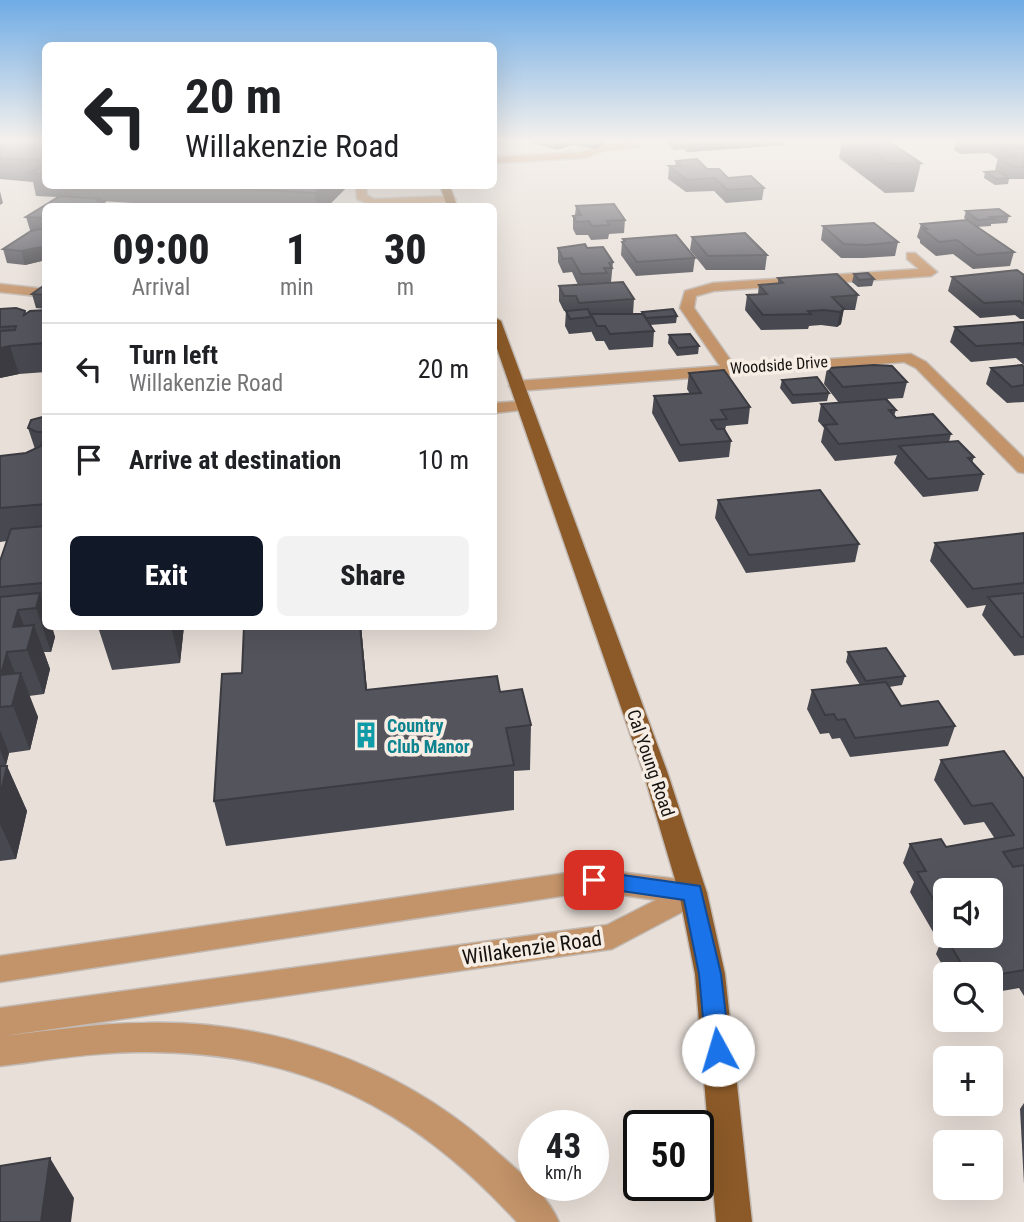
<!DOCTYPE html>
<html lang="en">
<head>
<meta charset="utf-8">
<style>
	:root { --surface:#fff; --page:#f2f2f2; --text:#202124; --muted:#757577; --line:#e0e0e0; --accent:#111827 }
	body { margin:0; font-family:"Roboto Condensed",sans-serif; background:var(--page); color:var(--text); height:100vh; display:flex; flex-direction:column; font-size:26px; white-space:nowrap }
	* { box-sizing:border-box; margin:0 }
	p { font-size:23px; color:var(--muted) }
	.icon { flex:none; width:38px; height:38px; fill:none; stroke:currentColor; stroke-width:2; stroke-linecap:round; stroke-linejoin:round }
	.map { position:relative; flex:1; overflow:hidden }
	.panel { position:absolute; left:42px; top:203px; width:455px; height:427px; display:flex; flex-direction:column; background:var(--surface); border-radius:10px; box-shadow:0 7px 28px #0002 }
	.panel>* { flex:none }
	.hud { position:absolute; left:42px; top:42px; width:455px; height:147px; border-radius:10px; box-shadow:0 7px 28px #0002; background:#fff; color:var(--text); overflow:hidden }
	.buttons { position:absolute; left:933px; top:878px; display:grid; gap:14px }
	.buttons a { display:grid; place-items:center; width:70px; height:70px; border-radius:10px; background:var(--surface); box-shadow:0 7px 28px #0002; font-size:35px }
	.speed { position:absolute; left:518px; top:1110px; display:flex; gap:14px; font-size:35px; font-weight:700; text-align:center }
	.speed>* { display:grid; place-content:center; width:91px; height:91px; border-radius:50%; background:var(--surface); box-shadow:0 7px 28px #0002; line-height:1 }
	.speed small { font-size:18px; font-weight:400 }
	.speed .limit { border:4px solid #111; border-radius:10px; background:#fff; color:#111 }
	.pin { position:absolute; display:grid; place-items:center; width:60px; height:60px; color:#fff; margin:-30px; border-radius:14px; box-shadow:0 4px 10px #0006 }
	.me { position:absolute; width:77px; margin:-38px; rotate:354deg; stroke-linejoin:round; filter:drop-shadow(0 0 5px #0008) }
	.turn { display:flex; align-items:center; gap:24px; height:147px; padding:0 28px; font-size:32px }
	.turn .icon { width:91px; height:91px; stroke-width:2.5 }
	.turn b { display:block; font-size:49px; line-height:60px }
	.eta { display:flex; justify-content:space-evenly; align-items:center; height:119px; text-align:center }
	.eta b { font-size:42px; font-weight:800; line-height:49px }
	.cta { display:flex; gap:14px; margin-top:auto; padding:14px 28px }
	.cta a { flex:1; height:80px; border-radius:10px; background:var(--accent); color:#fff; font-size:28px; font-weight:800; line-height:80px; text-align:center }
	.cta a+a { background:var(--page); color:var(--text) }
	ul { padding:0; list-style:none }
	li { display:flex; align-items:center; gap:21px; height:91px; padding:0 28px; border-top:2px solid var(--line) }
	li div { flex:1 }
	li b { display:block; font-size:26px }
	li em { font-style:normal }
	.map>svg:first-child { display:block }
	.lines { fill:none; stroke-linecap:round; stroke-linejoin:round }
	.minor-tunnel { stroke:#c8c0ba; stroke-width:11; stroke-dasharray:11 5; stroke-linecap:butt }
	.minor-casing { stroke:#c2bab4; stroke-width:3 }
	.major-casing { stroke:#c2bab4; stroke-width:3 }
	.minor { fill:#c39369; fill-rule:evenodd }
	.major { fill:#8c5a28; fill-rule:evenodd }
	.wall { fill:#484850; fill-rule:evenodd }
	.shaded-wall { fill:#3b3b41 }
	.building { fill:#54545d; stroke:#3b3b41; stroke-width:2 }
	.route { fill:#1a73e8; stroke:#114b97; stroke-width:2 }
	.labels { text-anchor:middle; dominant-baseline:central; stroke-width:7; stroke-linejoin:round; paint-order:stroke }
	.far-street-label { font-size:16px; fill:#14110e; stroke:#f6ede5 }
	.culture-label { font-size:18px; font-weight:bold; fill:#0d838f; stroke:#f6ede5; text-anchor:start }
	.street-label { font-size:18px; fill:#14110e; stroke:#f6ede5 }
	.near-street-label { font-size:21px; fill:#14110e; stroke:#f6ede5 }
</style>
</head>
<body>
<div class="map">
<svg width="1024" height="1222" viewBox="0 0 1024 1222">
	<rect width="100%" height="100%" fill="#e8dfd8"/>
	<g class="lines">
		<path class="minor-tunnel" d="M565,156L598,141"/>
		<g class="minor-casing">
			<g id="minor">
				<path d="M637,142L640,147L606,150L584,158L494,163V157L583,152L605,144Z"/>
				<path d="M356,186H366L367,195L374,199L450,196L456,199L450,202L372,205L357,199Z"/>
				<path d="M907,253H915L937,272L931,276L714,291L696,296L694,308L734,365L911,354L926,362L1024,458V473L1018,472L916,368L904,362L517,391L509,386L517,381L720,366L680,308L685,291L713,283L919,269L907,259Z"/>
				<path d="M0,284L46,289V297L0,292Z"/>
				<path d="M524,401L532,406L530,409L494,413V403Z"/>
				<path d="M594,869L693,881L703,885L707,893L703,901L612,949L3,1036C50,1031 98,1023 145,1023C270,1020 394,1062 488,1144C512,1166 546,1191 559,1222H517C414,1109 303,1052 148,1052C99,1051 49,1060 0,1066V1008L607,925L656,900L594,891L0,982V956Z"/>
			</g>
		</g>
		<g class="major-casing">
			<g id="major">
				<path d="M440,186H450L457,206H447Z"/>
				<path d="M494,317L501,321L667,771L707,893L725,974L752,1222H716L695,974L679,893L643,771L494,340Z"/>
			</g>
		</g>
		<use href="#minor" class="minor"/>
		<use href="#major" class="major"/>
	</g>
	<g class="wall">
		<path d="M0,141H46V186H346L347,187L328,206H178L102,201H105L106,205L46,206V260L25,265L7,263L3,249L33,230H30L26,217L57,197L36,196L33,182L0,179Z"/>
		<path d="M529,141H605V144L595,149L573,145L557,150L529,142Z"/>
		<path d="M665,141H784V145L687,152L684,149L674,150Z"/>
		<path d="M841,141H888L921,163L914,192L885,193L839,158L842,141Z"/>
		<path d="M956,141H1020L1024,142V179H1009L1008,184L995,185L984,178L985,172L997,171L995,170L998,158H1001V157H995L989,153L961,154L954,150Z"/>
		<path d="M676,161L707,169L728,178L764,188L762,200L726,203L714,191L686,192L668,179L669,166H675Z"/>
		<path d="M576,206L625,220L624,233L609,234L608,239L591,240L588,235H576L573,229V216L575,215Z"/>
		<path d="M966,211L1009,216L1007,223L991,224V226L976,227L1014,252L1010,266L973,269L953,254L936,256L920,243V240L917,237L921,224L974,225L964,218Z"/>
		<path d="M823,226L898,242L895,256L863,258H841L821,240Z"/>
		<path d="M692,237L767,255L765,270H706L690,250Z"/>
		<path d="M623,239L695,258L693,272L636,276L621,255L622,242L623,241Z"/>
		<path d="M558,248H587L613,262L611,282L606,283L634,299L633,314H642V312L677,316L676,323L650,325L654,331L653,347L609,350L604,341H596L591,331V332L569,334L565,326L566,311H564L559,301V286L578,285L572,272L563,273L558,262Z"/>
		<path d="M854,274L874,279L872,286L858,287L852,282Z"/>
		<path d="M1024,275V319H1020L1015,315L980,318L948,291L952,277Z"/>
		<path d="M778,278L858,295L855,310H843L841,324L837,327L821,325L809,326L808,329L761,330L745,310L747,295L758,294L759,285L778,284Z"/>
		<path d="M46,284V309L36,308L32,294Z"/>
		<path d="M0,309L25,311V314L46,310V372L19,374L0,378Z"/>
		<path d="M1024,322V365L1016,358L971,362L950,342L955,327Z"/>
		<path d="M669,335L699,346L698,354L677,356L668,343Z"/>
		<path d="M1024,367V402L1007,403L986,384L991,368Z"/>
		<path d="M827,368L907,382L903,398L887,399L896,410L894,416L896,418L951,434L949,442L974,457L972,463L983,474L978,491L923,497L894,463L897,455L835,461L821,442L824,428L818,421L821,404L839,403L824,384Z"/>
		<path d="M689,373L750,407L748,424L726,426L725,430L731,441L729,457L679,462L652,413L654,396L690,394L687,389Z"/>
		<path d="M782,380L829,393L827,401L792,404L780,388Z"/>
		<path d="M46,416V626H52L55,637L51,652H44L50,669L44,694L29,696L38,717L30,750L9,753L6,765H0V561L7,541L0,542V456L26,453L35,449L28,428Z"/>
		<path d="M718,500L859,544L855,562L746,573L715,518Z"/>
		<path d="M1024,533V655L1014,656L982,615L986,605L967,608L930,561L935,543Z"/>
		<path d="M184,626L180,663L112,670L98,627Z"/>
		<path d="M244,626H361L367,690L500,692L531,725L530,770L514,771V810L226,846L214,801L242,673Z"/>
		<path d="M848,652L905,676L902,685L889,687L901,706L955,726L948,746L850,757L840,738L832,739L829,733L820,734L807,709L812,690L860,685L846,662Z"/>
		<path d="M941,760L1024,779V996L1019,988L990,993V975H948L936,954L940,944L910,892L914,882L903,863L910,844L946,847L995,839L984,822L964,825L934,780ZM945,891L990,936H945Z"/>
		<path d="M0,766H7L27,811L16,859L0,861Z"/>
		<path d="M1024,1103V1184L1020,1109Z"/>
	</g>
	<g class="shaded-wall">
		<path d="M557,141H573V145L557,150Z"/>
		<path d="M595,141H605V144L595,149Z"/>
		<path d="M688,141H784V145L687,152Z"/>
		<path d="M323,186H346L347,187L328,206H316L315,193Z"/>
		<path d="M0,191L3,203L0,205Z"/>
		<path d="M46,246V260L25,265L21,251Z"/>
		<path d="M844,309L841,324L837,327L840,312Z"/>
		<path d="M10,346L19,374L0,378V348Z"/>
		<path d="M46,576V591L43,583Z"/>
		<path d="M40,593L46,610V626H51L55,637L51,652L36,608Z"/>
		<path d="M18,610L30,641L34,625L50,669L44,694L27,650L13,627Z"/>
		<path d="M171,626H184L180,663Z"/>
		<path d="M360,626H361L371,735L366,690Z"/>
		<path d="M7,652L18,681L21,673L38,717L30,750L1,675Z"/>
		<path d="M0,730L9,753L6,765L0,749Z"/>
		<path d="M7,766L27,811L16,859L0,824V796Z"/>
		<path d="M50,1158L74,1198L71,1222H41Z"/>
	</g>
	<g class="building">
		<path d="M0,141H46V161L0,158Z"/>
		<path d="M858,141H888L921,163L891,164Z"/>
		<path d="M961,141H1020L1024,142V144L998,145L992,142H964Z"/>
		<path d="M1024,148V167L1012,166L998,158L1017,157L1003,149Z"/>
		<path d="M697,159L707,169H719L728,178L751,176L764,188L727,190L715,178L687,180L669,166H681L676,161Z"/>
		<path d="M46,165V174L30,173Z"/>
		<path d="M998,171L1009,178L997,179L985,172Z"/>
		<path d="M203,186H323L315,193Z"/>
		<path d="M60,196L101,199L98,201H105L100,204L117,206H46V218L26,217Z"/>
		<path d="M614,204L625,220L607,221L609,225L592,226L589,221L577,222L573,216L581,215L576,206Z"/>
		<path d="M999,209L1009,216L990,217L993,219L978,220L966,211Z"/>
		<path d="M967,220L1014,252L977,255L957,240L939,242L923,229H927L921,224Z"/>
		<path d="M874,223L898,242L866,245L844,244L823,226Z"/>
		<path d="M46,228V246L21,251L3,249L31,231Z"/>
		<path d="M745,233L767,255L708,256L692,237Z"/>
		<path d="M676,235L695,258L637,262L622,242L625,241L623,239Z"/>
		<path d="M585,244L587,248L603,247L613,262L609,263L612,268H604L607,273L581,274L572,258L563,259L558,248Z"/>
		<path d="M1017,270L1024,275V304L1020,301L984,303L952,277Z"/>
		<path d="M868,273L874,279L859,280L854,274Z"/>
		<path d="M837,274L858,295L832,297L844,309L840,312L824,310L808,311L811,314L763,315L747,295L767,294L759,285L783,283L778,278Z"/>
		<path d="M623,282L634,299L579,303L576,296H564L559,286Z"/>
		<path d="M46,284V295L32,294Z"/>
		<path d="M16,308L25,311L24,315L30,311L46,310V343L10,346L0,348V331L15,330L16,326L0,327V309Z"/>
		<path d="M588,309L591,317L570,319L566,311Z"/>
		<path d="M673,309L677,316L646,318L642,312Z"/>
		<path d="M591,314H643L654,331L610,334L605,326H597Z"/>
		<path d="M1024,322V345L1021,343L976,346L955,327Z"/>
		<path d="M690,334L699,346L678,348L669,335Z"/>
		<path d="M874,365L892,366L907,382L843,387L827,368Z"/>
		<path d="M1022,365L1024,367V385L1012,387L991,368Z"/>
		<path d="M724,370L750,407L721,410L727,419L711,420L717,429H724L731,441L680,445L654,396L701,393L689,373Z"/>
		<path d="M817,377L829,393L793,395L782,380Z"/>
		<path d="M886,399L896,410H889L896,418L933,414L951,434L839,444L824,425L837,424L821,404Z"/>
		<path d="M46,416V432H37L28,428L31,420Z"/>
		<path d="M46,432V504L0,508V456L26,453L41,446Z"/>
		<path d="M958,441L974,457L968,458L983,474L928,479L899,446Z"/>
		<path d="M820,490L859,544L749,555L718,500Z"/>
		<path d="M46,526V576L43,583L0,587V561L11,529Z"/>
		<path d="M1024,533V583L973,589L935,543Z"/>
		<path d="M40,593L36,608L18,610L13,627L34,625L27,650L7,652L1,675L21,673L12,706L0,707V597Z"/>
		<path d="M1024,593V637H1021L988,597Z"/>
		<path d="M244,626H360L366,690L497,676L500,692L522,689L531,725L506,728L514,765L214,801L222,674L242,673Z"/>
		<path d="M886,648L905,676L866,681L848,652Z"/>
		<path d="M886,682L901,706L938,701L955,726L855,738L845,719L837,720L834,714L825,715L812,690Z"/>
		<path d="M1004,751L1024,779V848L1003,852L1013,867L1024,865V970L990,976V975H968L945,936H990V891H945V919L917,872L926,871L910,844L941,839L946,847L1014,835L992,803L972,806L941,760Z"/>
		<path d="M0,766H7L0,796Z"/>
		<path d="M50,1158L41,1222H0V1166Z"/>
	</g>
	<linearGradient id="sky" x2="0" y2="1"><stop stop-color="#6fabe5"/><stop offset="0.45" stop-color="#f5f1ed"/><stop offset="1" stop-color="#f5f1ed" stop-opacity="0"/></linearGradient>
	<rect width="1024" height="312" fill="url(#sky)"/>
	<path class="route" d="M594,871L700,886L721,974L730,1050L726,1058L718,1061L710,1058L706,1050L699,974L684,900L587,886L584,880L587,874Z"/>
	<defs>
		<g id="building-bare" transform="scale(2.1)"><path d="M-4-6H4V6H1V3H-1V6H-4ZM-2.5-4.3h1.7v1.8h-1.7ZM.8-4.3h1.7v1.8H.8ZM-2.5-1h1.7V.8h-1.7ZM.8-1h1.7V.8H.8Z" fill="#0f9aa8" stroke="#f6ede5" stroke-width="2.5" paint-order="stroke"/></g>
	</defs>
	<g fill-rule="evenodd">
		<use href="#building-bare" x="366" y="735"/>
	</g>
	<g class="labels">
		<g class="far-street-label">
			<text transform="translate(779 365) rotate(-4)">Woodside Drive</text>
		</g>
		<g class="culture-label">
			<text x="387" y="725">Country<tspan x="387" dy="21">Club Manor</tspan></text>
		</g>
		<g class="street-label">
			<text transform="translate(651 763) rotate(71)">Cal Young Road</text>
		</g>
		<g class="near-street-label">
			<text transform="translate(532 948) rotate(-8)">Willakenzie Road</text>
		</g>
	</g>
</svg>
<div class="buttons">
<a><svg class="icon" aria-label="sound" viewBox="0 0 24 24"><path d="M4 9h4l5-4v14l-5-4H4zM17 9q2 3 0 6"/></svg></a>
<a><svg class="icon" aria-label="search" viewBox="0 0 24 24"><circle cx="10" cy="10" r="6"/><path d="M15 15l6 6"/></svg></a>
<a>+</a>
<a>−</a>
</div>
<div class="speed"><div>43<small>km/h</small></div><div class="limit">50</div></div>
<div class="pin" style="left:594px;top:880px;background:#d93025"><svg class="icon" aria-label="arrive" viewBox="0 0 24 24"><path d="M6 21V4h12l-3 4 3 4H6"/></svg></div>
<svg class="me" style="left:718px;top:1050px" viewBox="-20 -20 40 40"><circle r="19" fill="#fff"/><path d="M0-13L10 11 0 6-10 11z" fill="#1a73e8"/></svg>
<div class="hud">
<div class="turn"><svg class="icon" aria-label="left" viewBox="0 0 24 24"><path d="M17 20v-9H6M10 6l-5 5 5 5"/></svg><div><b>20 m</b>Willakenzie Road</div></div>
</div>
<section class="panel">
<div class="eta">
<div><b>09:00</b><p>Arrival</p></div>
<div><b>1</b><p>min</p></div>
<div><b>30</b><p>m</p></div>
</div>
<ul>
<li><svg class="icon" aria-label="left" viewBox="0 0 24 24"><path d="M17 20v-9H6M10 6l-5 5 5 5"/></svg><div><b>Turn left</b><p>Willakenzie Road</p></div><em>20 m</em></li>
<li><svg class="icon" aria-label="arrive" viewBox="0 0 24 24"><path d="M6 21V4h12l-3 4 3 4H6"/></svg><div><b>Arrive at destination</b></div><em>10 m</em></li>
</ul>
<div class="cta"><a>Exit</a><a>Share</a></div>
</section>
</div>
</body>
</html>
